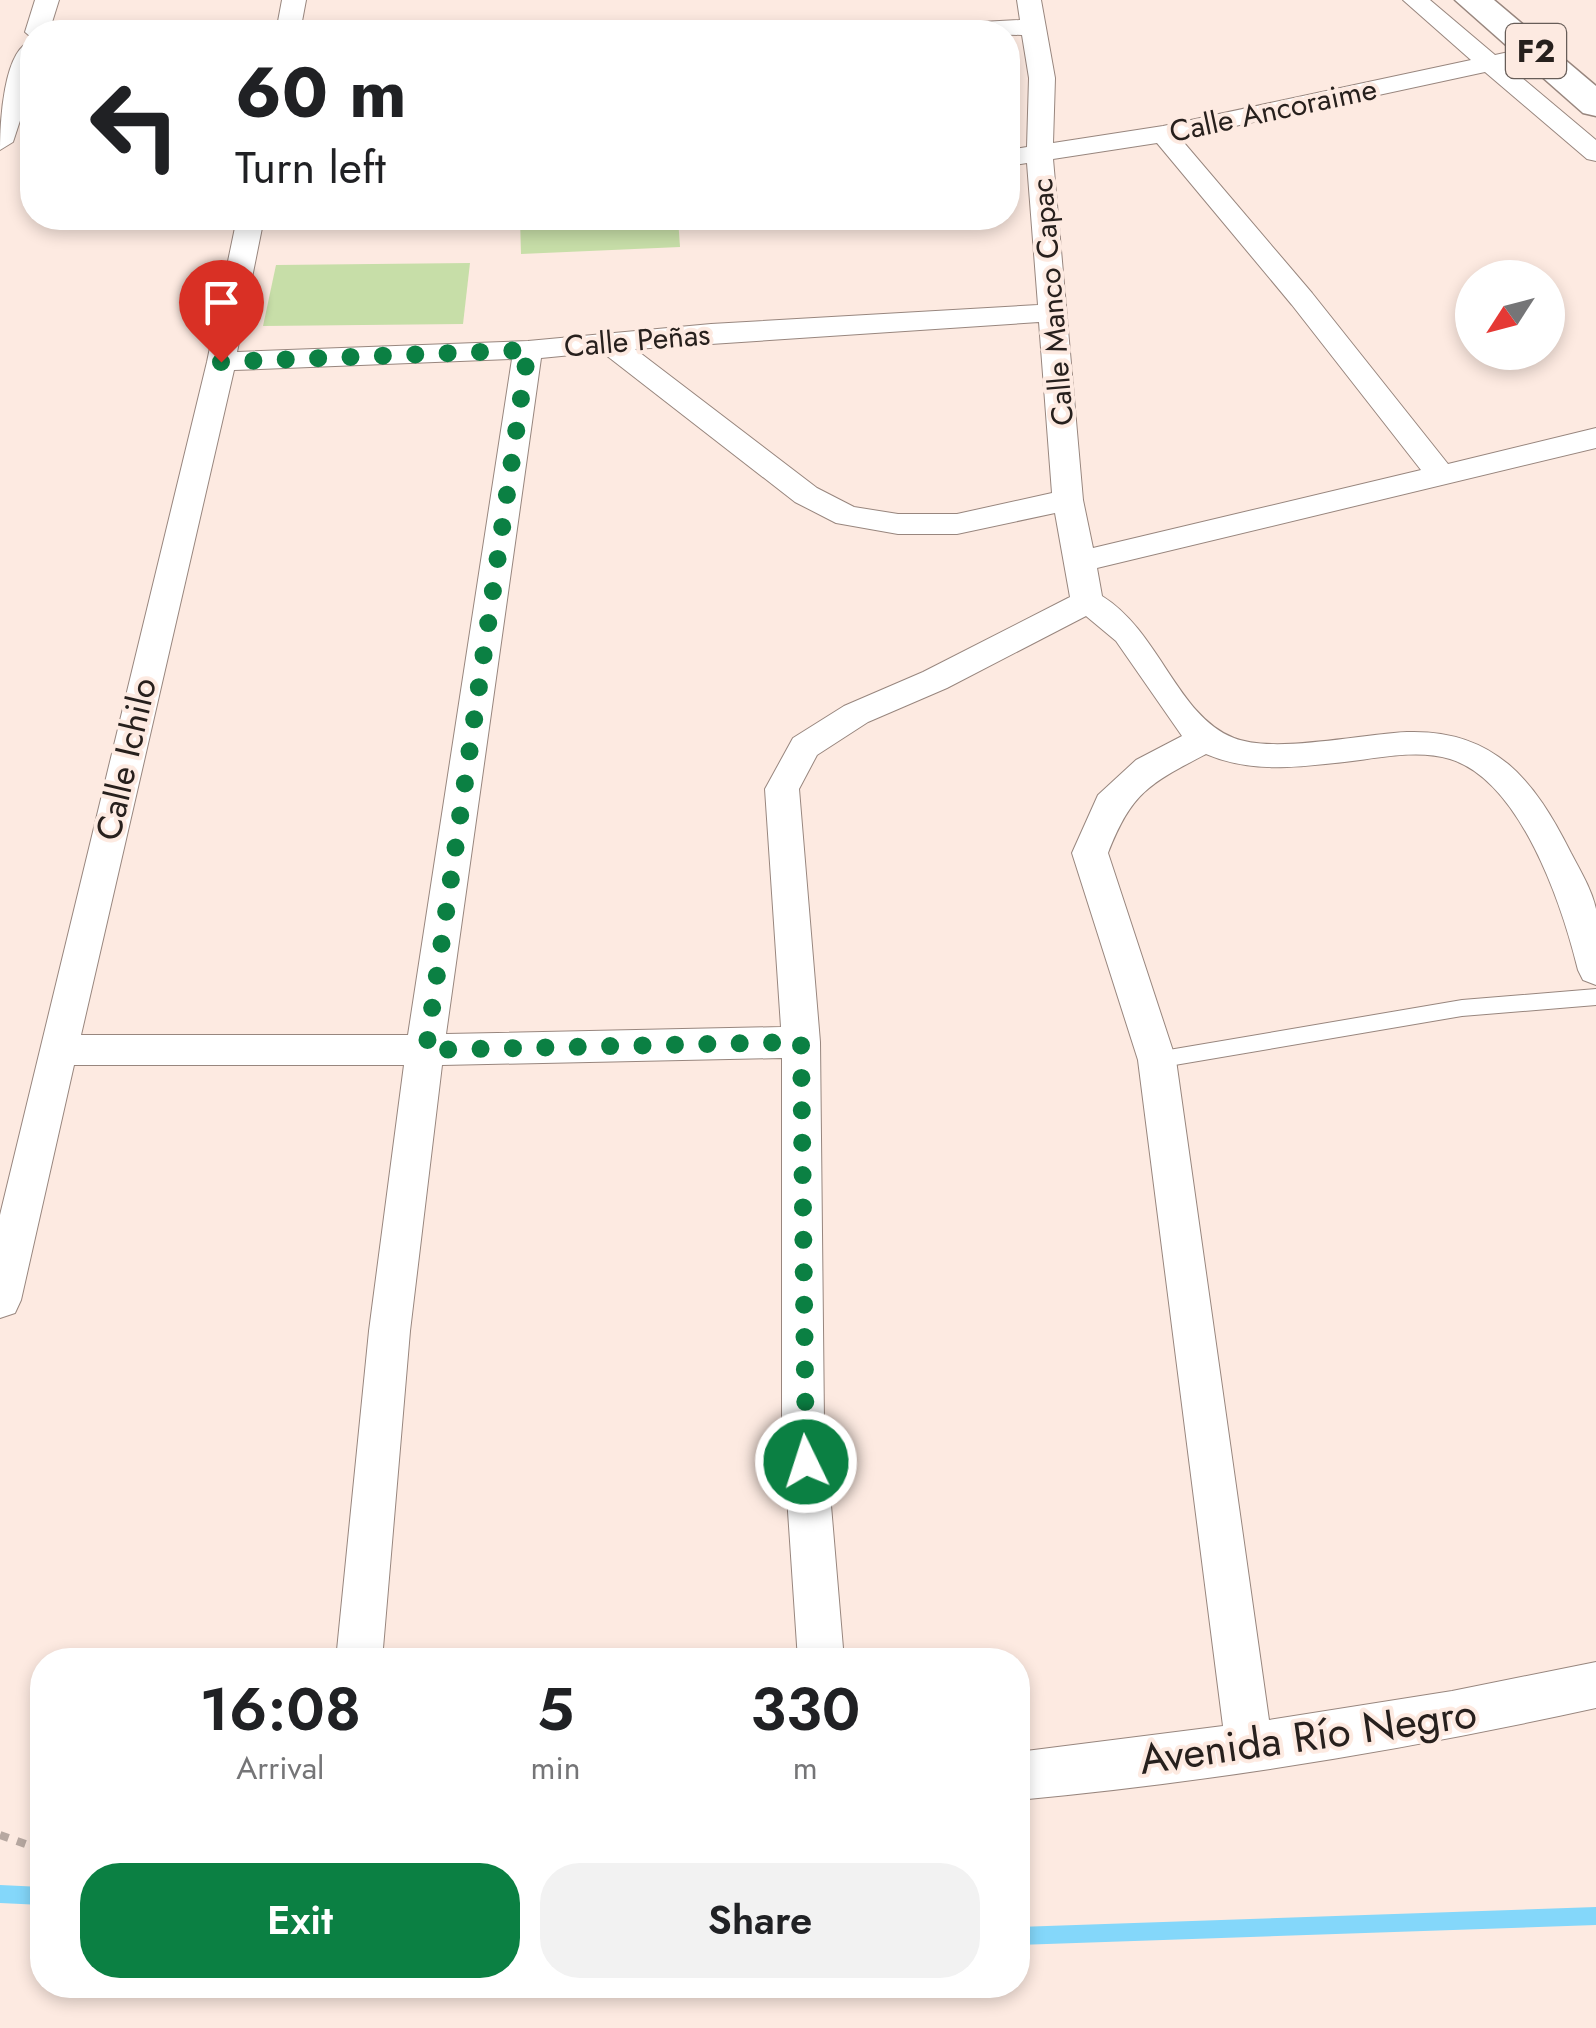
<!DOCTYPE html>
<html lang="en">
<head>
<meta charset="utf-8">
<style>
	:root { --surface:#fff; --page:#f2f2f2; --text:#202124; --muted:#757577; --accent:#0b8043 }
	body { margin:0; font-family:Jost,sans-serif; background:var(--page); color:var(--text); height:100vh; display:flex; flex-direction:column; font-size:38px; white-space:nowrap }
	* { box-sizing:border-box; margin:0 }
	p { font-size:32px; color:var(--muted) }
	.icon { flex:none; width:55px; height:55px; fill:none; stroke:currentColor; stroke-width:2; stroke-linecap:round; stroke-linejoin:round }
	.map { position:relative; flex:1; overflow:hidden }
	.side { position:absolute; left:30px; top:1648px; width:1000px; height:350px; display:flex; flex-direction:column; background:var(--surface); border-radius:40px; box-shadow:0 5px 15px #0003 }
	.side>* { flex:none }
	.hud { position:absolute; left:20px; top:20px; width:1000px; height:210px; border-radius:40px; box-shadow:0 5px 15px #0003; background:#fff; color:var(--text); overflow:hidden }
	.needle { width:65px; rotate:234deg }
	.buttons { position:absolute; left:1455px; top:260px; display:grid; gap:20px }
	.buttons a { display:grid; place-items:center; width:110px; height:110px; border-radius:50%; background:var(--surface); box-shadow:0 5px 15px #0003; font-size:50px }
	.pin { position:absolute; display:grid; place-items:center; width:85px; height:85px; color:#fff; margin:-102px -42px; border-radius:50% 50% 50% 0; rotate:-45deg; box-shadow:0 0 10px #0007 }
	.pin .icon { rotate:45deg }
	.me { position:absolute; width:110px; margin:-55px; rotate:356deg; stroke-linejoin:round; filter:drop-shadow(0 0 8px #0008) }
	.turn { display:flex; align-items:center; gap:35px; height:210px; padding:0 50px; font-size:45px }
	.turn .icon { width:130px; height:130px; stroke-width:2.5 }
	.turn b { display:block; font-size:70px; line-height:85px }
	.eta { display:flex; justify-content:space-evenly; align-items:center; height:170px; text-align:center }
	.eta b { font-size:60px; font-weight:600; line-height:70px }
	.primary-button { display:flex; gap:20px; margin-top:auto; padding:20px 50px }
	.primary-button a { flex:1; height:115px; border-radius:40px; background:var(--accent); color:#fff; font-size:40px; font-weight:600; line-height:115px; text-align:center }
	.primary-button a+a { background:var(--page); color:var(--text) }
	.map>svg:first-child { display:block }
	.green { fill:#c7dea8 }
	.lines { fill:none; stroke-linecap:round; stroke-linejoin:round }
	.stream { fill:#84d7fa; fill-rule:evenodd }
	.lane-casing { stroke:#98867e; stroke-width:2 }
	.street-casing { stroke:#98867e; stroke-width:2 }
	.highway-casing { stroke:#98867e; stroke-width:3 }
	.path { stroke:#b7a8a1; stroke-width:8; stroke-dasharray:9 9; stroke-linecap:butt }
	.lane { fill:#fff; fill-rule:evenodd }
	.street { fill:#fff; fill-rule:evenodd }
	.highway { fill:#fff; fill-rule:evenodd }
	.route { stroke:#0b8043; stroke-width:18; stroke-dasharray:0 32.4 }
	.labels { text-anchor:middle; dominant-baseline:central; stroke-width:8; stroke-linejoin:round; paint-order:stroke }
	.far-street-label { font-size:30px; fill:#27201d; stroke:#fdeae1 }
	.shield { fill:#fdeae1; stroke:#675d58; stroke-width:2.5 }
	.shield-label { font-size:32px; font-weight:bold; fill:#27201d }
	.street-label { font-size:35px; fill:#27201d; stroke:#fdeae1 }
	.near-street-label { font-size:42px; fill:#27201d; stroke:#fdeae1 }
</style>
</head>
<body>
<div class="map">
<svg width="1596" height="2028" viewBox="0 0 1596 2028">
	<rect width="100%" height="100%" fill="#fdeae1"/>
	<g class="green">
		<path d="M520,218H678L680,247L521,254Z"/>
		<path d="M470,263L463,324L263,326L276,265Z"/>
	</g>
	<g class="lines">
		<g class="stream">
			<path d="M0,1885L42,1887V1905L0,1903Z"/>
			<path d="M1596,1907V1925L1018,1945V1927Z"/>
		</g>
		<g class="lane-casing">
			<path id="lane" d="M1596,989V1005L1462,1016L1157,1068L1150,1066L1147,1060L1150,1054L1157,1052L1462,1000Z"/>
		</g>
		<g class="street-casing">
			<g id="street">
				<path d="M35,0H59L49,32H32V38L25,32Z"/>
				<path d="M282,0H306L300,32H276Z"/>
				<path d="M1017,0H1041L1055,78L1053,143L1163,126L1471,60L1403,0H1430L1495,55L1537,46L1546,48L1549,53L1546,58L1509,67L1596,140V161L1587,159L1485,72L1180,138L1312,293L1448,464L1596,428V448L1097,568L1102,596C1160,632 1177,716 1234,738C1274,754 1362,734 1407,732C1495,729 1535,781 1571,853C1580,870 1592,890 1596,909C1596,932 1596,961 1596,985L1583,980L1578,970C1562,905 1521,781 1450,759C1415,748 1370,760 1335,763C1290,768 1248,772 1206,754C1149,784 1132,792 1108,853L1176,1060L1269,1720L1452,1691L1596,1662V1708C1405,1750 1212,1782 1018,1800V1752L1223,1726L1138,1060L1072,853L1098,795L1136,760L1182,736L1116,641L1086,616L947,688L868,722L817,755L799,789L820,1042L824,1422L844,1660H798L782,1422V1058L442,1065L410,1331L382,1660H336L369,1331L404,1065H74L21,1300L15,1313L0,1318V1215L207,362L237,218H264L237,352L528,341L711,324L1038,305L1027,163L1008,166V150L1027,147L1029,78L1022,35L914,32L926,25L1020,20ZM1157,143L1292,305L1421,470L1093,548L1083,500L1053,159ZM1039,322L1052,493L957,514H898L854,507L817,488L635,349ZM602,352L795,502L836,523L898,534H957L1055,513L1070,597L923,672L844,706L793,738L765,789L781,1027L446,1034L541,358ZM512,359L408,1035H81L234,370Z"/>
				<path d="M32,41V84L13,142L0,150C0,125 3,48 32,41Z"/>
			</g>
		</g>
		<g class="highway-casing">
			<path id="highway" d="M1455,0H1494L1596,86V116L1583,113Z"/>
		</g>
		<path class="path" d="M0,1835L42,1850"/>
		<use href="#lane" class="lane"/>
		<use href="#street" class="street"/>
		<use href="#highway" class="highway"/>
	</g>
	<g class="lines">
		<path class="route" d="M221,362L528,350L426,1050L801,1042L806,1462"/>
	</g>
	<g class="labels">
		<g class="far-street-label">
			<text transform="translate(1273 110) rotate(-12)">Calle Ancoraime</text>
			<text transform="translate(1052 302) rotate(-95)">Calle Manco Capac</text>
			<text transform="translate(637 340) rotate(-5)">Calle Peñas</text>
		</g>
		<rect class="shield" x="1506" y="24" width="60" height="54" rx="8"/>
		<g class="shield-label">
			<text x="1536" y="51">F2</text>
		</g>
		<g class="street-label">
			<text transform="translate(126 759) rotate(-77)">Calle Ichilo</text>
		</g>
		<g class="near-street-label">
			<text transform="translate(1308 1736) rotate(-8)">Avenida Río Negro</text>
		</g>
	</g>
</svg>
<div class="buttons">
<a><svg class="needle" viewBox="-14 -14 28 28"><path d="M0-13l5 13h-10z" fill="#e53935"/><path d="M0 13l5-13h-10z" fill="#757577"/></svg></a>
</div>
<div class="pin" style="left:221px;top:362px;background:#d93025"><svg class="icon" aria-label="arrive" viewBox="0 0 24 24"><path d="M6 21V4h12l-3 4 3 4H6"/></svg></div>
<svg class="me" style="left:806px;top:1462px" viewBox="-20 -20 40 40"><circle r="17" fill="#0b8043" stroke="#fff" stroke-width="3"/><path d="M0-11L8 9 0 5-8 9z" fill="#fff"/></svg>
<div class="hud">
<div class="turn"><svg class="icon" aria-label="left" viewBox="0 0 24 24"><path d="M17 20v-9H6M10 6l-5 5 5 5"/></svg><div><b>60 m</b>Turn left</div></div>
</div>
<section class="side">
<div class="eta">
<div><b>16:08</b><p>Arrival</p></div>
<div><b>5</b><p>min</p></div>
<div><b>330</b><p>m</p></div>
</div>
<div class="primary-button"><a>Exit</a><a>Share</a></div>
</section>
</div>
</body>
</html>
